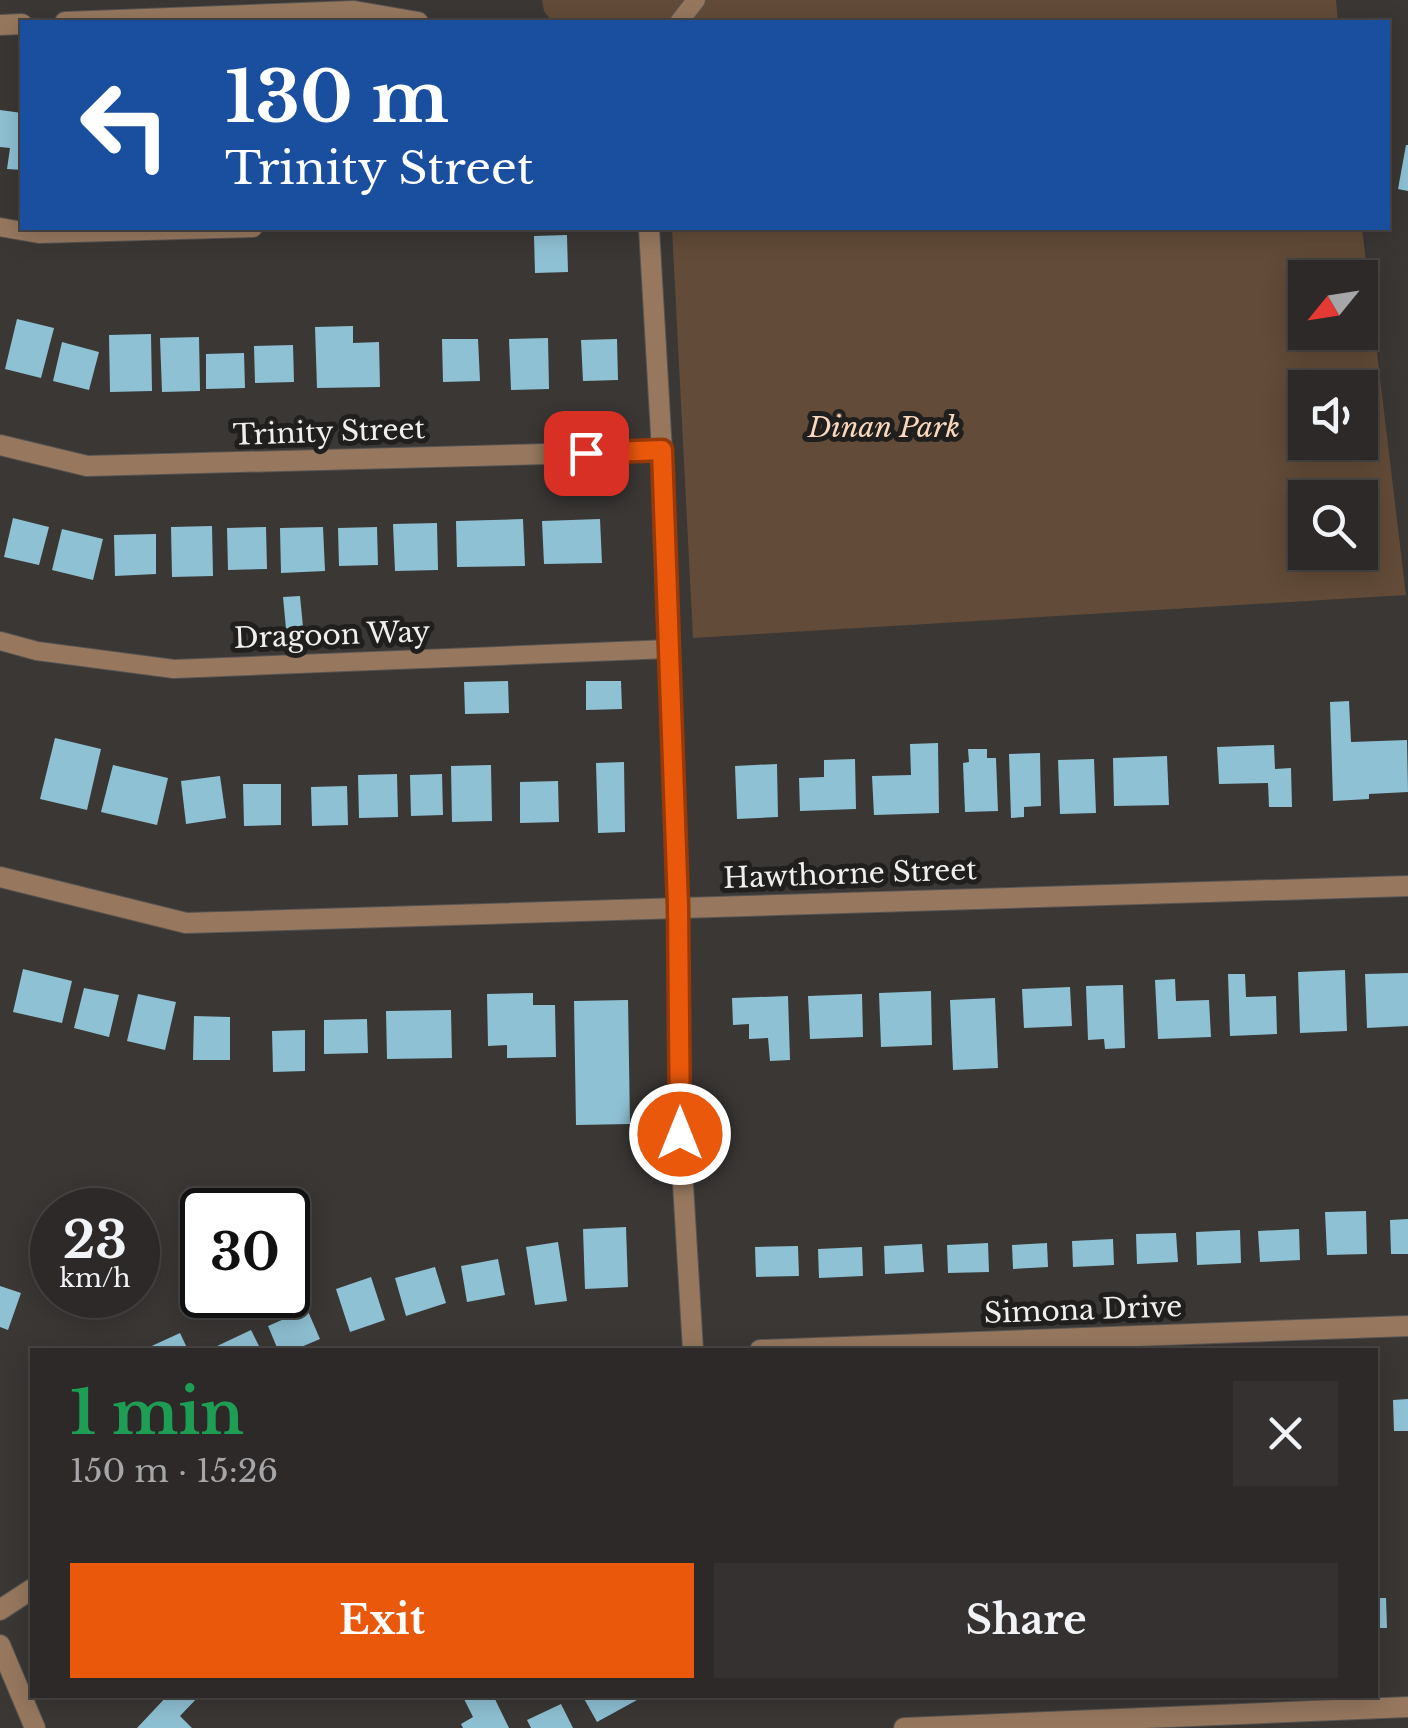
<!DOCTYPE html>
<html lang="en">
<head>
<meta charset="utf-8">
<style>
	:root { --surface:#2c2928; --page:#343130; --text:#f1f3f6; --muted:#a6a6a8; --line:#484545; --accent:#ea580c }
	body { margin:0; font-family:"Libre Baskerville",serif; background:var(--page); color:var(--text); height:100vh; display:flex; flex-direction:column; font-size:38px; white-space:nowrap }
	* { box-sizing:border-box; margin:0 }
	p { font-size:32px; color:var(--muted) }
	.icon { flex:none; width:55px; height:55px; fill:none; stroke:currentColor; stroke-width:2; stroke-linecap:round; stroke-linejoin:round }
	.map { position:relative; flex:1; overflow:hidden }
	.details { position:absolute; left:30px; top:1348px; width:1348px; height:350px; display:flex; flex-direction:column; background:var(--surface); border-radius:0px; box-shadow:0 5px 25px #0003,0 0 0 2px var(--line) }
	.details>* { flex:none }
	.hud { position:absolute; left:20px; top:20px; width:1370px; height:210px; border-radius:0px; box-shadow:0 5px 25px #0003,0 0 0 2px var(--line); background:#1a4fa0; color:#fff; overflow:hidden }
	.needle { width:65px; rotate:240deg }
	.tools { position:absolute; left:1288px; top:260px; display:grid; gap:20px }
	.tools a { display:grid; place-items:center; width:90px; height:90px; border-radius:0px; background:var(--surface); box-shadow:0 5px 25px #0003,0 0 0 2px var(--line); font-size:50px }
	.speed { position:absolute; left:30px; top:1188px; display:flex; gap:20px; font-size:50px; font-weight:700; text-align:center }
	.speed>* { display:grid; place-content:center; width:130px; height:130px; border-radius:50%; background:var(--surface); box-shadow:0 5px 25px #0003,0 0 0 2px var(--line); line-height:1 }
	.speed small { font-size:25px; font-weight:400 }
	.speed .limit { border:5px solid #111; border-radius:15px; background:#fff; color:#111 }
	.pin { position:absolute; display:grid; place-items:center; width:85px; height:85px; color:#fff; margin:-42px; border-radius:20px; box-shadow:0 5px 15px #0006 }
	.me { position:absolute; width:110px; margin:-55px; rotate:0deg; stroke-linejoin:round; filter:drop-shadow(0 0 8px #0008) }
	.turn { display:flex; align-items:center; gap:35px; height:210px; padding:0 40px; font-size:45px }
	.turn .icon { width:130px; height:130px; stroke-width:2.5 }
	.turn b { display:block; font-size:70px; line-height:85px }
	.round { display:grid; place-items:center; flex:none; width:105px; height:105px; border-radius:0px; background:var(--page) }
	.summary { display:flex; align-items:center; justify-content:space-between; height:170px; padding:0 40px }
	h1 { font-size:60px; font-weight:700; line-height:75px; color:#1e9e55 }
	.primary-button { display:flex; gap:20px; margin-top:auto; padding:20px 40px }
	.primary-button a { flex:1; height:115px; border-radius:0px; background:var(--accent); color:#fff; font-size:40px; font-weight:700; line-height:115px; text-align:center }
	.primary-button a+a { background:var(--page); color:var(--text) }
	.map>svg:first-child { display:block }
	.green { fill:#624b38; fill-rule:evenodd }
	.building { fill:#8fc1d4 }
	.lines { fill:none; stroke-linecap:round; stroke-linejoin:round }
	.service-casing { stroke:#575453; stroke-width:20 }
	.minor-casing { stroke:#575453; stroke-width:22 }
	.service { stroke:#97785f; stroke-width:18 }
	.minor { stroke:#97785f; stroke-width:20 }
	.route-casing { stroke:#983908; stroke-width:25 }
	.route { stroke:#ea580c; stroke-width:18 }
	.labels { text-anchor:middle; dominant-baseline:central; stroke-width:10; stroke-linejoin:round; paint-order:stroke }
	.park-label { font-size:28px; font-style:italic; fill:#fbd8bd; stroke:#201f1e }
	.street-label { font-size:28px; fill:#f1efee; stroke:#201f1e }
</style>
</head>
<body>
<div class="map">
<svg width="1408" height="1728" viewBox="0 0 1408 1728">
	<rect width="100%" height="100%" fill="#3a3735"/>
	<g class="green">
		<path d="M542,0H1336L1338,22H552L544,11Z"/>
		<path d="M672,228H1362L1406,595L693,638ZM1305,278H1360V332H1305ZM1305,388H1360V442H1305ZM1305,498H1360V552H1305Z"/>
	</g>
	<g class="building">
		<path d="M0,110L22,113V170L7,169L10,148L0,147Z"/>
		<path d="M1406,145H1408V191L1398,189Z"/>
		<path d="M567,235L568,272L535,273L534,236Z"/>
		<path d="M17,319L54,328L41,378L5,369Z"/>
		<path d="M353,326V343L379,342L380,387L317,388L315,327Z"/>
		<path d="M151,334L152,391L110,392L109,335Z"/>
		<path d="M199,337L200,391L162,392L160,338Z"/>
		<path d="M548,338L549,389L511,390L509,339Z"/>
		<path d="M442,339H478L480,381L443,382Z"/>
		<path d="M617,339L618,380L583,381L581,340Z"/>
		<path d="M62,342L99,352L89,390L53,381Z"/>
		<path d="M293,345L294,382L255,383L254,346Z"/>
		<path d="M244,353L245,388L206,389V354Z"/>
		<path d="M13,518L49,527L39,565L4,557Z"/>
		<path d="M523,519L525,566L457,567L456,521Z"/>
		<path d="M600,519L602,563L544,564L542,521Z"/>
		<path d="M437,523L438,570L395,571L393,524Z"/>
		<path d="M212,526L213,576L172,577L171,527Z"/>
		<path d="M266,527L267,569L228,570L227,528Z"/>
		<path d="M323,527L325,571L281,573L280,528Z"/>
		<path d="M377,527L378,565L339,566L338,528Z"/>
		<path d="M62,529L103,539L93,580L52,570Z"/>
		<path d="M156,534V574L115,576L114,535Z"/>
		<path d="M300,596L303,627L286,629L283,597Z"/>
		<path d="M508,681L509,713L465,714L464,682Z"/>
		<path d="M586,681H621L622,709L586,710Z"/>
		<path d="M1349,701L1351,742L1407,740L1408,792L1369,794V799L1333,801L1330,702Z"/>
		<path d="M55,738L101,749L87,810L40,799Z"/>
		<path d="M938,743L939,813L874,815L872,776L911,775L910,744Z"/>
		<path d="M1274,745L1275,769L1291,768L1292,807H1269L1268,783L1219,784L1217,747Z"/>
		<path d="M968,749H987V758H996L998,811L965,812L963,763L969,762Z"/>
		<path d="M1040,753L1041,806L1024,807V817L1011,818L1009,754Z"/>
		<path d="M1167,756L1169,805L1114,806L1113,758Z"/>
		<path d="M855,759L856,809L800,811L799,778L824,777V760Z"/>
		<path d="M1094,759L1096,813L1060,814L1058,760Z"/>
		<path d="M624,762L625,832L598,833L596,763Z"/>
		<path d="M777,764L778,817L737,819L735,766Z"/>
		<path d="M113,765L168,778L157,825L101,812Z"/>
		<path d="M491,765L492,821L452,822L451,766Z"/>
		<path d="M397,774L398,817L359,818L358,775Z"/>
		<path d="M442,774L443,815L411,816L410,775Z"/>
		<path d="M220,776L226,818L186,824L181,781Z"/>
		<path d="M558,781L559,822L520,823V782Z"/>
		<path d="M243,784H281V825L244,826Z"/>
		<path d="M347,786L348,825L312,826L311,787Z"/>
		<path d="M23,969L72,981L62,1023L13,1012Z"/>
		<path d="M1345,970L1347,1031L1300,1033L1298,972Z"/>
		<path d="M1408,973V1026L1367,1028L1365,974Z"/>
		<path d="M1228,974H1245L1246,997L1276,996L1277,1034L1230,1036Z"/>
		<path d="M1175,979L1176,1001L1209,1000L1211,1037L1158,1039L1155,980Z"/>
		<path d="M1123,985L1125,1048L1105,1049L1104,1039L1088,1040L1086,986Z"/>
		<path d="M1070,987L1072,1026L1024,1028L1022,989Z"/>
		<path d="M84,988L119,995L109,1037L74,1028Z"/>
		<path d="M931,991L932,1045L881,1047L879,993Z"/>
		<path d="M533,993V1005H555L556,1057L507,1058V1045L488,1046L487,994Z"/>
		<path d="M138,994L176,1002L165,1050L127,1041Z"/>
		<path d="M862,994L863,1037L810,1039L808,996Z"/>
		<path d="M788,996L790,1060L770,1061L768,1038L749,1039V1024L733,1025L732,998Z"/>
		<path d="M995,998L998,1068L953,1070L950,1000Z"/>
		<path d="M628,1000L630,1124L576,1125L574,1001Z"/>
		<path d="M451,1010L452,1058L387,1059L386,1011Z"/>
		<path d="M194,1016L230,1017V1060H193Z"/>
		<path d="M367,1019L368,1053L324,1054V1020Z"/>
		<path d="M305,1030V1071L273,1072L272,1031Z"/>
		<path d="M1366,1211L1367,1254L1327,1255L1325,1212Z"/>
		<path d="M1408,1219V1254H1391L1390,1220Z"/>
		<path d="M626,1227L628,1287L585,1289L583,1229Z"/>
		<path d="M1299,1229L1300,1260L1260,1262L1258,1231Z"/>
		<path d="M1240,1230L1241,1263L1197,1265L1196,1232Z"/>
		<path d="M1176,1233L1178,1262L1137,1264L1136,1234Z"/>
		<path d="M1113,1239L1114,1265L1073,1267L1072,1241Z"/>
		<path d="M558,1242L567,1301L535,1305L526,1247Z"/>
		<path d="M988,1243L989,1272L948,1273L947,1245Z"/>
		<path d="M1047,1243L1048,1267L1013,1269L1012,1245Z"/>
		<path d="M922,1244L924,1272L885,1274L884,1246Z"/>
		<path d="M798,1246L799,1276L756,1277L755,1247Z"/>
		<path d="M862,1247L863,1276L819,1278L818,1249Z"/>
		<path d="M498,1259L505,1295L467,1302L461,1266Z"/>
		<path d="M435,1267L446,1303L406,1316L395,1278Z"/>
		<path d="M371,1277L385,1320L350,1332L336,1289Z"/>
		<path d="M0,1286L21,1293L8,1330L0,1327Z"/>
		<path d="M307,1309L320,1339L294,1350H278L268,1326Z"/>
		<path d="M251,1330L261,1350H216L215,1347Z"/>
		<path d="M180,1333L188,1350H143Z"/>
		<path d="M1408,1399V1431H1394L1393,1400Z"/>
		<path d="M1375,1598H1386L1387,1628H1375Z"/>
		<path d="M168,1695H200L180,1716L192,1728H137Z"/>
		<path d="M472,1695H493L509,1728H463L461,1724L473,1717L464,1699Z"/>
		<path d="M582,1695H634L637,1700L597,1722Z"/>
		<path d="M561,1704L573,1728H531L527,1720Z"/>
	</g>
	<g class="lines">
		<g class="service-casing">
			<g id="service">
				<path d="M679,22L696,0"/>
				<path d="M0,227L39,234L253,228"/>
				<path d="M0,641L37,651L174,669L669,649"/>
			</g>
		</g>
		<g class="minor-casing">
			<g id="minor">
				<path d="M65,22L354,11L418,22"/>
				<path d="M0,25L22,24"/>
				<path d="M649,228L662,451L678,880L680,1134L693,1350"/>
				<path d="M0,445L87,466L662,451"/>
				<path d="M0,877L186,923L1408,886"/>
				<path d="M760,1350L1408,1326"/>
				<path d="M0,1610L32,1589"/>
				<path d="M0,1645L35,1728"/>
				<path d="M904,1728L1408,1707"/>
			</g>
		</g>
		<use href="#service" class="service"/>
		<use href="#minor" class="minor"/>
	</g>
	<g class="lines">
		<g class="route-casing">
			<path id="route" d="M586,453L662,450L678,906L680,1134"/>
		</g>
		<use href="#route" class="route"/>
	</g>
	<g class="labels">
		<g class="park-label">
			<text x="884" y="427">Dinan Park</text>
		</g>
		<g class="street-label">
			<text transform="translate(329 432) rotate(-2)">Trinity Street</text>
			<text transform="translate(332 635) rotate(-2)">Dragoon Way</text>
			<text transform="translate(850 874) rotate(-2)">Hawthorne Street</text>
			<text transform="translate(1083 1310) rotate(-2)">Simona Drive</text>
		</g>
	</g>
</svg>
<div class="tools">
<a><svg class="needle" viewBox="-14 -14 28 28"><path d="M0-13l5 13h-10z" fill="#e53935"/><path d="M0 13l5-13h-10z" fill="#a6a6a8"/></svg></a>
<a><svg class="icon" aria-label="sound" viewBox="0 0 24 24"><path d="M4 9h4l5-4v14l-5-4H4zM17 9q2 3 0 6"/></svg></a>
<a><svg class="icon" aria-label="search" viewBox="0 0 24 24"><circle cx="10" cy="10" r="6"/><path d="M15 15l6 6"/></svg></a>
</div>
<div class="speed"><div>23<small>km/h</small></div><div class="limit">30</div></div>
<div class="pin" style="left:586px;top:453px;background:#d93025"><svg class="icon" aria-label="arrive" viewBox="0 0 24 24"><path d="M6 21V4h12l-3 4 3 4H6"/></svg></div>
<svg class="me" style="left:680px;top:1134px" viewBox="-20 -20 40 40"><circle r="17" fill="#ea580c" stroke="#fff" stroke-width="3"/><path d="M0-11L8 9 0 5-8 9z" fill="#fff"/></svg>
<div class="hud">
<div class="turn"><svg class="icon" aria-label="left" viewBox="0 0 24 24"><path d="M17 20v-9H6M10 6l-5 5 5 5"/></svg><div><b>130 m</b>Trinity Street</div></div>
</div>
<section class="details">
<div class="summary"><div><h1>1 min</h1><p>150 m · 15:26</p></div><a class="round"><svg class="icon" aria-label="close" viewBox="0 0 24 24"><path d="M6 6l12 12M18 6L6 18"/></svg></a></div>
<div class="primary-button"><a>Exit</a><a>Share</a></div>
</section>
</div>
</body>
</html>
